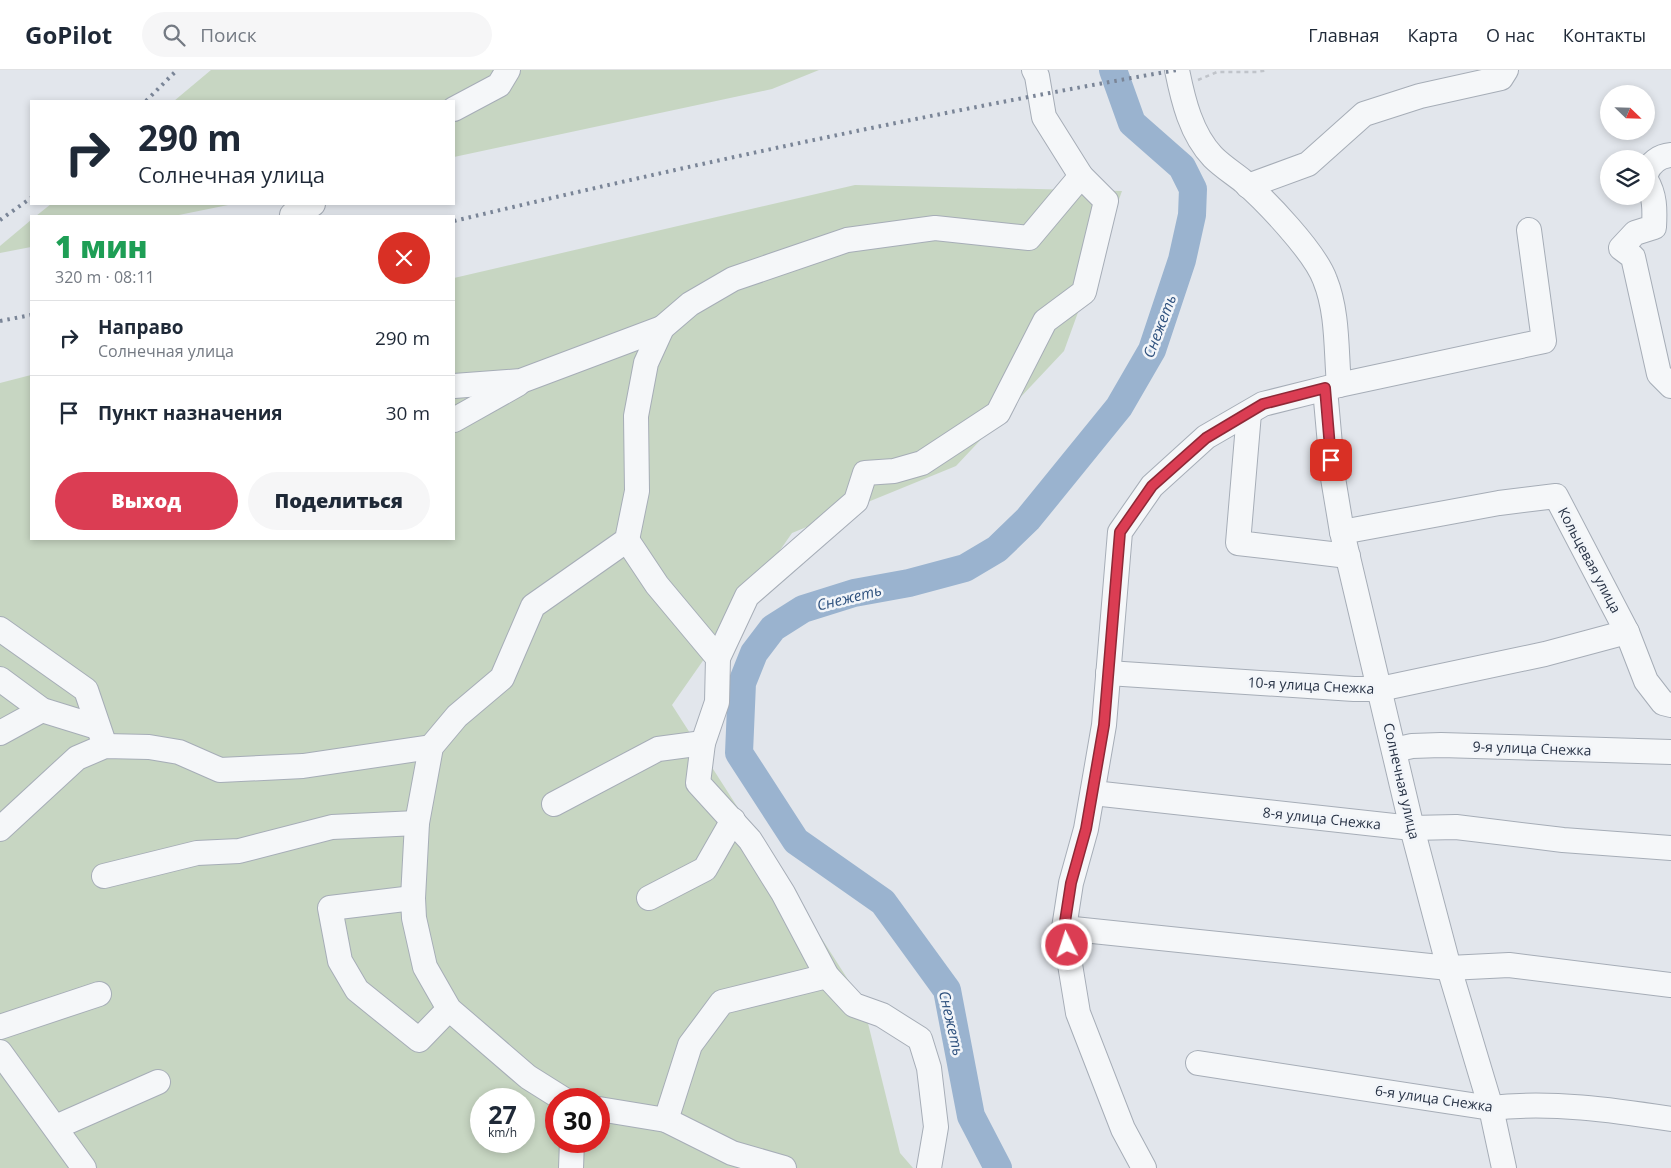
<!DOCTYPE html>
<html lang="ru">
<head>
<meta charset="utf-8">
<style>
	:root { --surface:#fff; --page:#f6f6f7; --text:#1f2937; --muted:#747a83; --line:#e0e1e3; --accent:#db3d53 }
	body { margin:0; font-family:"Open Sans",sans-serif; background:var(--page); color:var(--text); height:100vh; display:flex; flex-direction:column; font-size:19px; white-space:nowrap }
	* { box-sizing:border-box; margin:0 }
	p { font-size:16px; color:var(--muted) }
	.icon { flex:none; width:28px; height:28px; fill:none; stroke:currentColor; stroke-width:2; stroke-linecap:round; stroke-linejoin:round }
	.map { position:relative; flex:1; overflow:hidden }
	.drawer { position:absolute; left:30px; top:145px; width:425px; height:325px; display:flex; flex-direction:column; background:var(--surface); border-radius:0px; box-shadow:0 2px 8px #0003 }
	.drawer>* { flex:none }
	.top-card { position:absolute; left:30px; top:30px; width:425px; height:105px; border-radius:0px; box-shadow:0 2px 8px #0003; background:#fff; color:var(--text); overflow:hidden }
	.needle { width:32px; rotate:113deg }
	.controls { position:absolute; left:1600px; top:15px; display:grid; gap:10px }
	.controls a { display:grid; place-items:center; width:55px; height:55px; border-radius:50%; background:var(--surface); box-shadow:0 2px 8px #0003; font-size:25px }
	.speed { position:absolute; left:470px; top:1018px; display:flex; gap:10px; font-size:25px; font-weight:700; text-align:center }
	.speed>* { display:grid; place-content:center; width:65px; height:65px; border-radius:50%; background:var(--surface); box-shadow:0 2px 8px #0003; line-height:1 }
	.speed small { font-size:12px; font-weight:400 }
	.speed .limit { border:8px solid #d22; background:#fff; color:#111 }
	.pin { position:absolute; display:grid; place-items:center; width:42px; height:42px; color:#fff; margin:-21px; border-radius:10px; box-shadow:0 2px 8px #0006 }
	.me { position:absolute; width:55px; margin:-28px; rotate:356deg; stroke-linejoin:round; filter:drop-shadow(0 0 4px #0008) }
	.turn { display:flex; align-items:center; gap:18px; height:105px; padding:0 25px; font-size:22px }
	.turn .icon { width:65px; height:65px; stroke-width:2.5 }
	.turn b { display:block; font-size:35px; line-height:42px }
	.round { display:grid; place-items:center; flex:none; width:52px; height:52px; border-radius:26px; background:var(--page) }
	.head { display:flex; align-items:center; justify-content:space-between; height:85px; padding:0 25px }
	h1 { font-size:30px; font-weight:800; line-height:38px; color:#1e9e55 }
	.cta { display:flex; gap:10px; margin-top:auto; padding:10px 25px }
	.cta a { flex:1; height:58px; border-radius:30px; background:var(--accent); color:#fff; font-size:20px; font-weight:800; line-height:58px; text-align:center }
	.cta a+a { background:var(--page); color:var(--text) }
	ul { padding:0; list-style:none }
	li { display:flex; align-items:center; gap:15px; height:75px; padding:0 25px; border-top:1px solid var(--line) }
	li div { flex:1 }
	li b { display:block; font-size:19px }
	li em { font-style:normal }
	header { display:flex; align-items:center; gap:30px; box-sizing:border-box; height:70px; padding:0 25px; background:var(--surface); border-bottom:1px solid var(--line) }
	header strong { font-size:24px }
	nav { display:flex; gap:28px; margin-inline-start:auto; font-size:18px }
	.search { width:350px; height:45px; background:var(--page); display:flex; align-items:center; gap:12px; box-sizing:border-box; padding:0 18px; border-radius:28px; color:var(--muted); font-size:19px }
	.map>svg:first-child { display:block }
	.green { fill:#c7d6c2; fill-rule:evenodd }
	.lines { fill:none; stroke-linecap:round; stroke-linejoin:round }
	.river { stroke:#9ab3cf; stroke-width:28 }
	.minor-casing { stroke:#a6adb7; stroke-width:26 }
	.path { stroke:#c0c4ca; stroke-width:2.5; stroke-dasharray:4 4; stroke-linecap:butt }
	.minor { stroke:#f5f7f9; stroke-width:24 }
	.rail { stroke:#7a8597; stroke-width:4; stroke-dasharray:2.5 5; stroke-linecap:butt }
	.route-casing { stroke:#8e2836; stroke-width:12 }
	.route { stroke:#db3d53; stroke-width:9 }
	.labels { text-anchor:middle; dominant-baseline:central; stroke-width:5; stroke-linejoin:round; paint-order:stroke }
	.street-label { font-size:14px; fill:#283346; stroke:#f2f5f9 }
	.water-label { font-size:15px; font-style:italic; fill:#2e517e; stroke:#f2f5f9 }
</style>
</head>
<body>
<header>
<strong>GoPilot</strong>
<div class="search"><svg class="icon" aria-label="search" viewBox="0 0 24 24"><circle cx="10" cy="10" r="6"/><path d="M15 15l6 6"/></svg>Поиск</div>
<nav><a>Главная</a><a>Карта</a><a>О нас</a><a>Контакты</a></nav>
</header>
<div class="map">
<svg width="1671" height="1098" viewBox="0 0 1671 1098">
	<rect width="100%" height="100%" fill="#e2e6ec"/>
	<g class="green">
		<path d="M211,0H819L772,19L454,87V31H174Z"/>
		<path d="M855,115L1122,121L1064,281L956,396L792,463L672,635L863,933L900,1083L913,1098H0V313L31,305V469H454V208ZM481,1029H524V1071H481ZM556,1029H599V1071H556Z"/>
		<path d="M51,134H233L174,146H36Z"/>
		<path d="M31,150V177L0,183V176Z"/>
	</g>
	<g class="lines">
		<path class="river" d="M998,1098L971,1046L947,920L883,832L796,771L739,683L742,613L754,583L773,558L803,539L854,523L909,513L965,498L997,479L1028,449L1119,337L1152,280L1182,190L1192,145L1193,119L1182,97L1132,53L1113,0"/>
		<g class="minor-casing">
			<g id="minor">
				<path d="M1177,0C1183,30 1191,64 1213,87C1222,96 1233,103 1243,111C1266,131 1315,182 1325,210C1338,242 1336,281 1339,315"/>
				<path d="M454,39L499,15L508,0"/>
				<path d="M1646,104C1650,93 1659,86 1671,85"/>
				<path d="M1646,110C1655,125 1655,139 1654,157L1635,163L1621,178L1633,187L1659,304L1671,316"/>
				<path d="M1248,116L1308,94L1364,44L1420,26L1501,8L1506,0"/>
				<path d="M292,145L313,134"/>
				<path d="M454,316L521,311L662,258"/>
				<path d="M1325,319L1333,408L1342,462L1412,758L1449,898L1491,1038L1504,1098"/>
				<path d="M1249,343L1238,473L1348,486"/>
				<path d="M454,350L518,314"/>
				<path d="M1342,462L1499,433L1556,426L1627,562L1646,611L1663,633L1671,635"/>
				<path d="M627,470L657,515L718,588L717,632L703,673L698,713L750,770L783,823L827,906L854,935L882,945L920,969L929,998L936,1057L929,1098"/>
				<path d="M0,559L86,620L105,676"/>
				<path d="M718,588L747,526L856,431L865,403L894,401L922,393L998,343L1045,251L1084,222L1106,131L1081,106L1044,47L1037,6L1034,0"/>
				<path d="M1108,603L1354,619H1380L1545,584L1627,562"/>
				<path d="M0,609L42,640L97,657"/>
				<path d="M0,663L42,640"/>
				<path d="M1394,680L1412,676L1441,675L1671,682"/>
				<path d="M1093,723L1412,758L1456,757L1563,770L1671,778"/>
				<path d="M554,734L658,679L703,673"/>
				<path d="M0,759L77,688L105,676L149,677L179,682L220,700L303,696L431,677"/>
				<path d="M104,806L197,783L239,781L332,757L417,753"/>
				<path d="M413,828L330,838L340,891L357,920L419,970L449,939"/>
				<path d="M649,828L705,799L733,750"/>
				<path d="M1064,858L1449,898L1509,895L1671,915"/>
				<path d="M0,957L99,924"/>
				<path d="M0,982L84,1098"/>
				<path d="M1198,993L1491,1038C1550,1031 1613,1040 1671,1049"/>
				<path d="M563,1029L528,1007L449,939L425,897L414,848L413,828L417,753L431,677L457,646L502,608L533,536L627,470L637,421L636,346L646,293L662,258L690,234L733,209L847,170L935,158L1029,168L1081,106"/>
				<path d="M599,1039L666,1050L732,1083L784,1098"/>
				<path d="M666,1050L690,975L722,932L827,906"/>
				<path d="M56,1057L158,1012"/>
				<path d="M571,1098L572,1071"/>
				<path d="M1144,1098L1123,1059L1078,943L1064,858L1071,813L1086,759L1104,655L1120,462L1152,416L1206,367L1263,334L1339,315L1544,271L1529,160"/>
			</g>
		</g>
		<path class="path" d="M1198,10L1217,2H1257L1268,0"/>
		<use href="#minor" class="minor"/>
		<g class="rail">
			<path d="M146,31L177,0"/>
			<path d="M0,150L31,128"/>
			<path d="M454,151C693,94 935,42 1177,0"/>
			<path d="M0,251L31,245"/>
		</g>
	</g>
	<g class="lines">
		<g class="route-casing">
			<path id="route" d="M1067,875L1064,858L1071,813L1086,759L1104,655L1120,462L1152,416L1206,368L1263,334L1325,318L1331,390"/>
		</g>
		<use href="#route" class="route"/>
	</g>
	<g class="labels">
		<g class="street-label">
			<text transform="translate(1590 490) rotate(62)">Кольцевая улица</text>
			<text transform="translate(1311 615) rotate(3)">10-я улица Снежка</text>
			<text transform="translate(1532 678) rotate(2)">9-я улица Снежка</text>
			<text transform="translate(1402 711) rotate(77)">Солнечная улица</text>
			<text transform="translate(1322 748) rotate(6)">8-я улица Снежка</text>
			<text transform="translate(1434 1028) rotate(8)">6-я улица Снежка</text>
		</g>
		<g class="water-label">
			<text transform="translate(1159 256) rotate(-69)">Снежеть</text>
			<text transform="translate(849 527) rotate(-14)">Снежеть</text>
			<text transform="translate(952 953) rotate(77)">Снежеть</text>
		</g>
	</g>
</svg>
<div class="controls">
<a><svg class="needle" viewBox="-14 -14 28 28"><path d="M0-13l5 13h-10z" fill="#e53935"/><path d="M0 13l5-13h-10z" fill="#747a83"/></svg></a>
<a><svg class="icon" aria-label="layers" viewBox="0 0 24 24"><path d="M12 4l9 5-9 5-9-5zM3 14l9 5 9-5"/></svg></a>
</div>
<div class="speed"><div>27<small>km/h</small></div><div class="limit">30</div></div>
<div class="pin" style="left:1331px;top:390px;background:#d93025"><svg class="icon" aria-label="arrive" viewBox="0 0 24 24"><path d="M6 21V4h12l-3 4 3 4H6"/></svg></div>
<svg class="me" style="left:1067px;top:875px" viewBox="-20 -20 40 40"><circle r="17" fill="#db3d53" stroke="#fff" stroke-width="3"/><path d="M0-11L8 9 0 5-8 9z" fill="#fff"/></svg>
<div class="top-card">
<div class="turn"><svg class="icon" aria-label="right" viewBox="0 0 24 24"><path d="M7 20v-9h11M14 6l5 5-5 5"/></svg><div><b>290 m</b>Солнечная улица</div></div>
</div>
<section class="drawer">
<div class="head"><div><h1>1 мин</h1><p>320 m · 08:11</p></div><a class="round" style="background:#d93025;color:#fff"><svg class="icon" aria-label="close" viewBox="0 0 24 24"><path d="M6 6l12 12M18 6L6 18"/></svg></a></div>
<ul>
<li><svg class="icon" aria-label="right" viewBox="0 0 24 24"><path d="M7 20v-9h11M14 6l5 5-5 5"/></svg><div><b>Направо</b><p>Солнечная улица</p></div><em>290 m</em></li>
<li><svg class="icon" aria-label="arrive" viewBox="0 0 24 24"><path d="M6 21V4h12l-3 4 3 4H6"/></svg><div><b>Пункт назначения</b></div><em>30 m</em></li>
</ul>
<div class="cta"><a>Выход</a><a>Поделиться</a></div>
</section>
</div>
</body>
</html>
